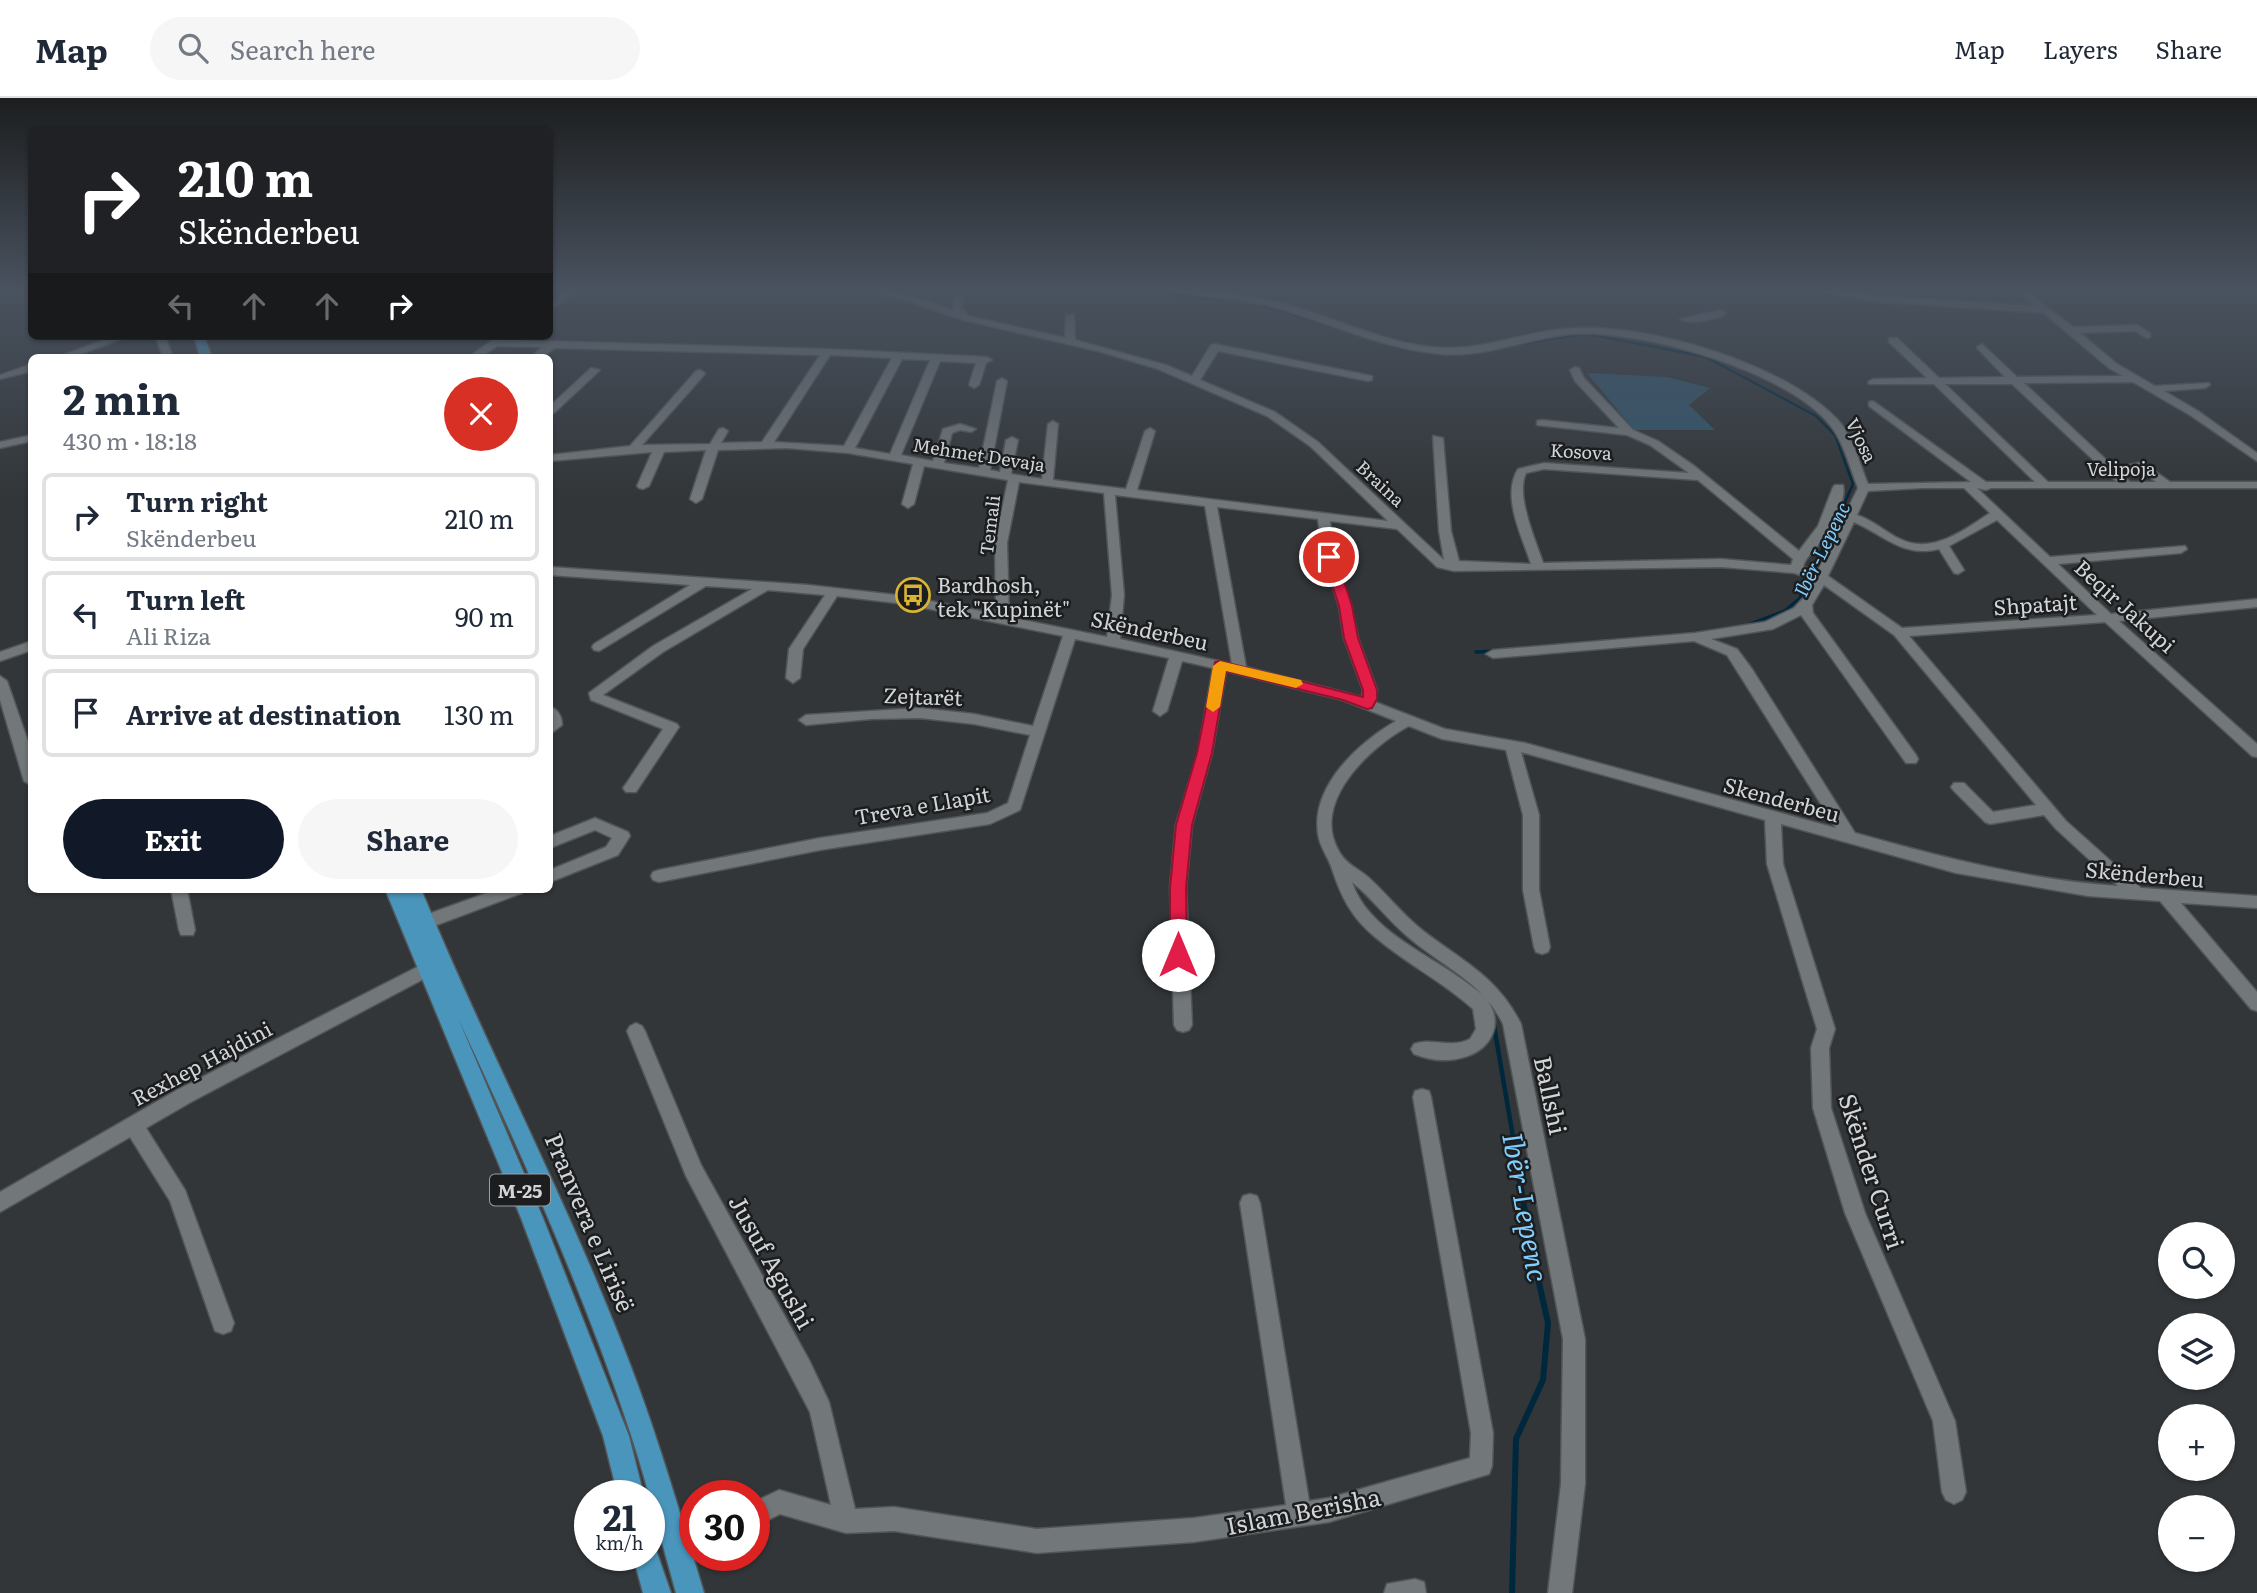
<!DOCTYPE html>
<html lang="en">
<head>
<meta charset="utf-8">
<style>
	:root { --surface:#fff; --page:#f6f6f7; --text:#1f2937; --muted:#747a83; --line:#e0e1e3; --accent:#111827 }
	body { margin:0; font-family:Literata,serif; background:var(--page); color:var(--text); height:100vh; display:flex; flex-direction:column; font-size:26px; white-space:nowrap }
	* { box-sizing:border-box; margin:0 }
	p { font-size:23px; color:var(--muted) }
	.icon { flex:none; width:38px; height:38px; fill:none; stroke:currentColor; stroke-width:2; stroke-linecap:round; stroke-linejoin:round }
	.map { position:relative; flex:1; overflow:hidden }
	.side { position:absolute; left:28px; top:256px; width:525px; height:539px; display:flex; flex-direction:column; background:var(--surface); border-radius:10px; box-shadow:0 2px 5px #0004 }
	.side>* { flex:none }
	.banner { position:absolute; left:28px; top:28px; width:525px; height:214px; border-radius:10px; box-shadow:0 2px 5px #0004; background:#202124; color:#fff; overflow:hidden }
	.buttons { position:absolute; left:2158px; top:1124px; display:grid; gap:14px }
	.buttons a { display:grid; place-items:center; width:77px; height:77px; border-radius:50%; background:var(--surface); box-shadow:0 2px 5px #0004; font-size:35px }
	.speed { position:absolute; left:574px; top:1382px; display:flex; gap:14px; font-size:35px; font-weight:700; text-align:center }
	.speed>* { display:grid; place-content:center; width:91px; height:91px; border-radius:50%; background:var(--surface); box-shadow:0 2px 5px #0004; line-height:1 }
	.speed small { font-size:18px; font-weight:400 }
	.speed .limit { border:10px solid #d22; background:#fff; color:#111 }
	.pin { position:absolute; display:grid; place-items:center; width:60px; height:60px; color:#fff; margin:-30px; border:4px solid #fff; border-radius:50%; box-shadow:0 2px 7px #0007 }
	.me { position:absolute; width:77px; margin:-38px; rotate:0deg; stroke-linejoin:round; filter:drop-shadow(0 0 5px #0008) }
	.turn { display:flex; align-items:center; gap:24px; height:147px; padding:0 35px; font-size:32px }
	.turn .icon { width:91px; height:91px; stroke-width:2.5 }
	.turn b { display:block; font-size:49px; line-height:60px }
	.lanes { display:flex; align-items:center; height:66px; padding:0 35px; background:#0003; justify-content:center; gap:35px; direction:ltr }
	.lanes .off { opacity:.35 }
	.round { display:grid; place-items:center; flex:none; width:74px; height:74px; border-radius:37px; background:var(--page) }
	.summary { display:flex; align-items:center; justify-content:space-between; height:119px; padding:0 35px }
	h1 { font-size:42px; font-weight:700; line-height:52px }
	.primary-button { display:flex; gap:14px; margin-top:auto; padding:14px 35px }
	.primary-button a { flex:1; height:80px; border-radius:42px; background:var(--accent); color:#fff; font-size:28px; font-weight:700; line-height:80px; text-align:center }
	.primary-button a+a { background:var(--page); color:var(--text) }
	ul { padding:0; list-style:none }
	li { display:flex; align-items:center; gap:21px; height:88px; margin:0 14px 10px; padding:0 21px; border:4px solid var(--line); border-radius:10px }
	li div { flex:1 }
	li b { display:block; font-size:26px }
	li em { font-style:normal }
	header { display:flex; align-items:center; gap:42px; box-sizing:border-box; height:98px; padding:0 35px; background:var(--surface); border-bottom:2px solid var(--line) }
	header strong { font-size:33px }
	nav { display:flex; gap:38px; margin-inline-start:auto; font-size:24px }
	.search { width:490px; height:63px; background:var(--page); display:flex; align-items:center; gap:18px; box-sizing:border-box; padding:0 24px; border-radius:38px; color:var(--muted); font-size:26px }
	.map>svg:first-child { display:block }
	.green { fill:#31556b }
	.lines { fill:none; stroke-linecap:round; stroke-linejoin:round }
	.stream-far3 { stroke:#00283d; stroke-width:2.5 }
	.stream-far2 { stroke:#00283d; stroke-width:3.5 }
	.stream-far1 { stroke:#00283d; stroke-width:4.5 }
	.stream { stroke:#00283d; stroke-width:6 }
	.street-casing { stroke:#515557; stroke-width:3 }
	.primary-casing { stroke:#515557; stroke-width:3 }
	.street { fill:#72777a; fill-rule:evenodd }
	.primary { fill:#4995bc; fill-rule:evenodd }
	.route { fill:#e11d48; stroke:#92132f; stroke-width:2 }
	.slow { fill:#f59e0b }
	.labels { text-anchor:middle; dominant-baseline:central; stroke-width:5; stroke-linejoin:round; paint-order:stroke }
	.far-street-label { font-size:18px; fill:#d2d5d7; stroke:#1b1d1e }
	.far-water-label { font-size:19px; font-style:italic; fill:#81cefe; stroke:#1b1d1e }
	.shield { fill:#1b1d1e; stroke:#9b9ea0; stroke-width:2 }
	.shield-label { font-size:19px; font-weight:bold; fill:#d2d5d7 }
	.poi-label { font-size:21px; fill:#d2d5d7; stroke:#1b1d1e; text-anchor:start }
	.street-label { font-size:21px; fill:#d2d5d7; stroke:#1b1d1e }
	.near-street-label { font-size:24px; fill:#d2d5d7; stroke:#1b1d1e }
	.near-water-label { font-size:28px; font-style:italic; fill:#81cefe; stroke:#1b1d1e }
</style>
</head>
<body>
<header>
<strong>Map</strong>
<div class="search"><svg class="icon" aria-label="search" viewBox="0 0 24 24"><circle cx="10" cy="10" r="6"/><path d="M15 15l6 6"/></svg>Search here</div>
<nav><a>Map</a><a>Layers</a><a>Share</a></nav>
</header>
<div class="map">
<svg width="2257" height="1495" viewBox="0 0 2257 1495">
	<rect width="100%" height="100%" fill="#323639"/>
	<path class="green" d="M1587,275L1667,279L1710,290L1689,307L1715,332H1634Z"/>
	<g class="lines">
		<g class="stream-far3">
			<path d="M1147,190L1179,198L1250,204L1350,234"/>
			<path d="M1512,247L1587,236L1706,259L1816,318L1835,337L1853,386L1842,411"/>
			<path d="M1395,248L1417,252"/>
		</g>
		<g class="stream-far2">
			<path d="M1748,527L1785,513L1800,500L1842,409"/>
			<path d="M1476,554L1496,553"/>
		</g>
		<path class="stream-far1" d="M1492,916L1514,1045"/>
		<path class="stream" d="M1512,1495L1516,1341L1543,1282L1548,1225L1531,1149L1513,1043"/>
		<g class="street-casing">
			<g id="street">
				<path d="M572,190H583L550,211V204Z"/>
				<path d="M855,190C888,189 922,201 953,212L956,190H966L961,209L969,218L1065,240L1066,218L1074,216L1075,242L1166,267L1192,278L1211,247L1215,246L1372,278V282L1368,283L1218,253L1200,282L1275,314L1318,344L1444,462L1439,433L1433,338L1443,340L1451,433L1459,463L1531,466C1522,438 1501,398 1518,371L1544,365L1689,375L1650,347L1627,337L1537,327V323L1541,322L1619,330L1575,283L1570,272L1575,269L1579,270L1584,280L1633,332L1658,343L1693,367L1799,453L1818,428L1833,389L1835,387H1843C1847,404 1829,432 1818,447C1812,455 1805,460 1803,469L1817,474L1858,390C1850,370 1844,344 1830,327C1788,273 1638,230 1571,236C1527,240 1486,260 1441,256C1384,251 1332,226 1278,210C1247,201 1215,200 1184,195L1169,190C1215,190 1262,198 1305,212C1342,224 1379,240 1417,247C1479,258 1517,233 1574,230C1650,226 1782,265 1836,320C1853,337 1859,365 1868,386L1971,384L1869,308V304L1873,303L1986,384H2035L1934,286H1869L1868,284L1873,281L1927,280L1889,244V240H1897L1939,280L2005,279L1978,251L1977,249L1982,246L2017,279L2123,278L2109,270L2044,215L1882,204L1813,193L1808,190H1830L1882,198L2036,208L2011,190H2022L2073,229L2137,227L2150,235V239L2147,240L2135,233L2080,235L2117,266L2155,288L2209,285L2210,287L2205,290L2164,293L2198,313L2257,355V363L2190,317L2133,284L2024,285L2130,384H2156L2139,370L2129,367L2142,364L2170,384H2257V390H1991L1986,392L1977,390L2050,459L2185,448L2187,451L2181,455L2058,466L2111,516L2257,501V509L2119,523L2257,646V659L2252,658L2105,524L1909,538L2066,723L2141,790L2257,798V810L2181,805L2257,894V913L2251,911L2160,803L2088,798L1956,775L1781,726L1783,766L1835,931L1829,950L1831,1010L1865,1115L1955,1323L1966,1394L1962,1402L1954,1406L1946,1402L1942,1394L1933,1323L1845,1115L1813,1010L1811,950L1817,931L1767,766L1765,722L1521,654L1539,717V792L1550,849L1548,854L1542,856L1536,854L1534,849L1523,792V717L1506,652L1442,641L1409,628C1369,649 1309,706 1340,755C1347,767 1359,771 1368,779C1387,796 1402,816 1422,832C1462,863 1497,878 1521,926L1585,1241V1386L1572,1495H1548L1561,1386L1563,1241L1503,926C1483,884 1440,867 1407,838C1387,821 1372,800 1352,784C1367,831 1426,855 1463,882C1471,888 1482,895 1488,903C1505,929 1488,954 1461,960C1446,964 1429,962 1414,956L1411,951L1414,946C1431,939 1451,951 1470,941L1476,931L1473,911C1442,883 1405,865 1374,838C1351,819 1341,798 1332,771C1328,758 1320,750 1318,736C1311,688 1358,645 1396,623L1343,602L1226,573L1212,655L1192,727L1186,790L1192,927L1189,932L1183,934L1177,932L1174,927L1170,790L1176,727L1198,655L1213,570L1182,563L1167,613L1160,618L1153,613L1169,560L1075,541L1020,712L990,726L820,752L659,784L653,782L651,778L653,774L659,772L820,740L987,715L1008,705L1030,637L974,626L920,620L871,621L806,627L799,622L806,617L920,610L974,616L1033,628L1063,538L905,506L837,498L803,551L800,580L793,585L786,580L789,551L825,497L768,492L663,554L603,597L677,626L679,629L636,694H626L623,690L626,686L663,631L591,602L589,595L653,548L752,491L706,488L599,553L594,552L592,549L594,546L690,487L550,477V469L808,487L905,498L996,516L995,445L1008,382L924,368L914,406L908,410L902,406L913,366L848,355L787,350L718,352L702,401L696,405L690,401L706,352L664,354L649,388L643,391L639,390L637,388L652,354L550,363V357L630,348L696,273L700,272L705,275L704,277L642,347L710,346L719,331L723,330L728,333L721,345L762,344L820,257L555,250L542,259H531L542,249L497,248L481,259H469L498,238H507L505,242L827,251L987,259L992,262L986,265L979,287L974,290L969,287L976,265L940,263L901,357L933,363L943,331L960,326L976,331L971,334L960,332L952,335L944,365L979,370L997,283L1002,280L1007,283L990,372L1000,374L1006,342L1012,339L1018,342L1011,376L1042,381L1048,326L1053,323L1058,326L1053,382L1126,391L1145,333L1150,330L1155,333L1137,392L1388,423L1310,348L1267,318L1158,271L1098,253L963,222L914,205ZM830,257L892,260L844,348L774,344ZM902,261L930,262L890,356L855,350ZM1945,286H2012L2117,384H2048ZM1544,371L1698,382L1793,461L1791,467L1721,461L1543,465C1536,443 1515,397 1526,375ZM1019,384L1104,395L1112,497L1107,539L1009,519L1007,445ZM1922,390H1964L1990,415C1964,432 1932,457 1900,441C1885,434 1873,422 1857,417L1868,393ZM1115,397L1205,408L1232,566L1120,541L1124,497ZM1217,409L1318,421L1323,459L1339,508L1344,540L1363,592L1362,599L1246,569ZM1997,422L2097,517L1902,530L1828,478L1854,424C1884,437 1903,460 1939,451L1954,475L1958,476L1964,472L1949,448ZM1330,423L1397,431L1437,469L1454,473L1721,469L1794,475L1814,481L1806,497L1794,510L1765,524L1695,535L1493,552L1486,556L1493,560L1694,543L1727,557L1836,730L1525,645L1445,631L1375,604L1377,592L1358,540L1351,508L1335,459ZM1824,487L1894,537L2036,707L1993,714L1964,685H1954L1951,689L1954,693L1985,724L1990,726L2044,717L2056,731L2118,788C2029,782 1941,759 1855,735L1752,571L1737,551L1711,541L1773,531L1801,517L1906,665H1916L1918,661L1916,657L1813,515L1812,507Z"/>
				<path d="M1721,212L1726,215L1724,217C1712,222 1692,227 1680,221Z"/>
				<path d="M114,238H129L73,259H58Z"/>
				<path d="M155,238H165L173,259H163Z"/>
				<path d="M32,266V273L0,281V277Z"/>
				<path d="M591,270L600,272L554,315L550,316V308Z"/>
				<path d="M32,337V343L0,350V344Z"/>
				<path d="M32,543V552L0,563V554Z"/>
				<path d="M0,578L7,583L32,655V688L24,683L0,602Z"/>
				<path d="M550,609C558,611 562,619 562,627L550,636Z"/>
				<path d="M595,720L628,734L630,738L618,757L550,784V772L606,749L612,740L595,732L550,750V738Z"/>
				<path d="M171,791H187L195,832L193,837H181L179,832Z"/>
				<path d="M498,791H524L522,795L426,831L420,829L418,824L420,819Z"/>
				<path d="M427,864L433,866L436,871L433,876L191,1004L146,1030L185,1092L234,1225L231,1233L223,1236L215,1233L170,1103L130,1039L0,1114V1094L177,992Z"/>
				<path d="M636,925L642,928L645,933L701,1067L809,1262L829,1304L855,1411L894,1409L1037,1431L1194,1420L1286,1407L1240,1105L1243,1098L1250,1096L1257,1098L1260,1105L1309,1403L1329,1400L1470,1360L1471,1335L1413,999L1415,993L1422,991L1429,993L1431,999L1493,1335L1492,1368L1489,1376L1329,1424L1194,1444L1037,1455L894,1433L846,1435L780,1416L754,1429V1404L779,1392L831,1407L810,1314L686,1078L627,933L630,928Z"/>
				<path d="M695,1436V1458H701L679,1468L671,1464L667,1456L671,1448Z"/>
				<path d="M1415,1481L1424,1484L1426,1495H1384L1387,1486Z"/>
			</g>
		</g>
		<g class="primary-casing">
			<g id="primary">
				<path d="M194,238H204L212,259H200Z"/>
				<path d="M385,791H421C483,942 559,1086 619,1238C653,1322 678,1408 704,1495H676C661,1442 648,1389 631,1337C584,1194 521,1056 458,920L543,1120L629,1338L644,1398H618L603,1338L521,1120Z"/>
				<path d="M649,1446L655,1449L671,1495H643L633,1458H649Z"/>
			</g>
		</g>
		<use href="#street" class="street"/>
		<use href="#primary" class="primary"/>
	</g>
	<linearGradient id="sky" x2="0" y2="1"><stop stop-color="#1c1e1f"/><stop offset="0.48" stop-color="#49525f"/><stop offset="1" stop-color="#49525f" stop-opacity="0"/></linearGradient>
	<rect width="2257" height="399" fill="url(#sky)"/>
	<path class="route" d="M1329,455L1336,459L1352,508L1358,540L1377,592V601L1372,610L1367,611L1343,602L1226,573L1212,655L1192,727L1186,790L1187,857L1184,862H1172L1170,857V790L1176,727L1197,655L1215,564L1220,563L1363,599V592L1344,540L1339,508L1323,459Z"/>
	<path class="slow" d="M1220,563L1301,582L1303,586L1296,590L1226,573L1220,609L1213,614L1206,609L1213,568Z"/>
	<defs>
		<g id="bus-ring" transform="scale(1.75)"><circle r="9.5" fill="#1b1d1e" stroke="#dab333" stroke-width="1.5"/><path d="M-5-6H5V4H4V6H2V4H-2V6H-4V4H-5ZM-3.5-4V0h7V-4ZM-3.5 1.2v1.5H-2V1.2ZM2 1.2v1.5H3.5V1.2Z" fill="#dab333"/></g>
	</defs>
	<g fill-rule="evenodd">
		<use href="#bus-ring" x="913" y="497"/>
	</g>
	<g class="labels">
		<g class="far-street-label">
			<text transform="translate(1862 342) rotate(64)">Vjosa</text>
			<text transform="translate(1581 353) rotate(3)">Kosova</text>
			<text transform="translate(979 356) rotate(9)">Mehmet Devaja</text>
			<text x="2121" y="370">Velipoja</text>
			<text transform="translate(1381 385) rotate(43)">Braina</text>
			<text transform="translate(989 427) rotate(-83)">Temali</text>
		</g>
		<g class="far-water-label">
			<text transform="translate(1821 451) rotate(-64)">Ibër-Lepenc</text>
		</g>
		<rect class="shield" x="490" y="1076.5" width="60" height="31" rx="5"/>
		<g class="shield-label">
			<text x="520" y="1092">M-25</text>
		</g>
		<g class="poi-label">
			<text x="937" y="485">Bardhosh,<tspan x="937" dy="24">tek "Kupinët"</tspan></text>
		</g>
		<g class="street-label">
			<text transform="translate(2035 505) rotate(-4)">Shpatajt</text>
			<text transform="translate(2126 507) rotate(42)">Beqir Jakupi</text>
			<text transform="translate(1150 531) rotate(12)">Skënderbeu</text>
			<text transform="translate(923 597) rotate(2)">Zejtarët</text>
			<text transform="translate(1782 700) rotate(15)">Skenderbeu</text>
			<text transform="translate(922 706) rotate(-10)">Treva e Llapit</text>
			<text transform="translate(2145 775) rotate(5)">Skënderbeu</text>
			<text transform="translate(201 964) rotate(-28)">Rexhep Hajdini</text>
		</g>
		<g class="near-street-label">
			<text transform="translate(1552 997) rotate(78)">Ballshi</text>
			<text transform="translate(1873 1073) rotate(72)">Skënder Curri</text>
			<text transform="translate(591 1124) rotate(67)">Pranvera e Lirisë</text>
			<text transform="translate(773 1163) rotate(61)">Jusuf Agushi</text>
			<text transform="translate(1303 1412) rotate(-11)">Islam Berisha</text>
		</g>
		<g class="near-water-label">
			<text transform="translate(1527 1109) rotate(80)">Ibër-Lepenc</text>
		</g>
	</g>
</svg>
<div class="buttons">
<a><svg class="icon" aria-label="search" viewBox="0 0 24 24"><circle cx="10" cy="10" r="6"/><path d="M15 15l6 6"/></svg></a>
<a><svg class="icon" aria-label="layers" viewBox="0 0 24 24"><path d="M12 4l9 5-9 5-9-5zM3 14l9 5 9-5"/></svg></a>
<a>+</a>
<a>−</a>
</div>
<div class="speed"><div>21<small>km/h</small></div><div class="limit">30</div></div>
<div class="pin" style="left:1329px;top:459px;background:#d93025"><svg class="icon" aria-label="arrive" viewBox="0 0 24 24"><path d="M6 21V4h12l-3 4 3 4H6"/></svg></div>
<svg class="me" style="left:1178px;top:857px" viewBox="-20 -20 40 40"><circle r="19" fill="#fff"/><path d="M0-13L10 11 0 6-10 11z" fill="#e11d48"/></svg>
<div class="banner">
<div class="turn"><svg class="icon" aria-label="right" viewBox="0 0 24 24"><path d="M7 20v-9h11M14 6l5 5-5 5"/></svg><div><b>210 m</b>Skënderbeu</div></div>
<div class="lanes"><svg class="icon off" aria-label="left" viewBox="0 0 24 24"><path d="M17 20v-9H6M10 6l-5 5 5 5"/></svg><svg class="icon off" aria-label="ahead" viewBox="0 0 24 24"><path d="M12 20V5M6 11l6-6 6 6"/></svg><svg class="icon off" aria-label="ahead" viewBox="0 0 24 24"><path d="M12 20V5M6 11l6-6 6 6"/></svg><svg class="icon" aria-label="right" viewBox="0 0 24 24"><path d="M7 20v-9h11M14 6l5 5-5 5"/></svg></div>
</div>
<section class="side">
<div class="summary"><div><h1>2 min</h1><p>430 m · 18:18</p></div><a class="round" style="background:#d93025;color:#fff"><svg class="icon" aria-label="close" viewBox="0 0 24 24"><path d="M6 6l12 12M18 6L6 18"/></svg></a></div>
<ul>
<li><svg class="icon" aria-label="right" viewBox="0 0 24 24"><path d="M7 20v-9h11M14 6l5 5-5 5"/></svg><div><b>Turn right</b><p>Skënderbeu</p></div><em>210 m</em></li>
<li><svg class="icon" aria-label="left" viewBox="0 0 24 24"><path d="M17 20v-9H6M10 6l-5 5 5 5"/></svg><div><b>Turn left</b><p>Ali Riza</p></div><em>90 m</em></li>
<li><svg class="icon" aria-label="arrive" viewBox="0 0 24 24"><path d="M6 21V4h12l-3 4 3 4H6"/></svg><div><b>Arrive at destination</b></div><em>130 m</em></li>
</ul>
<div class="primary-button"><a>Exit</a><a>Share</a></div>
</section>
</div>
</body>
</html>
